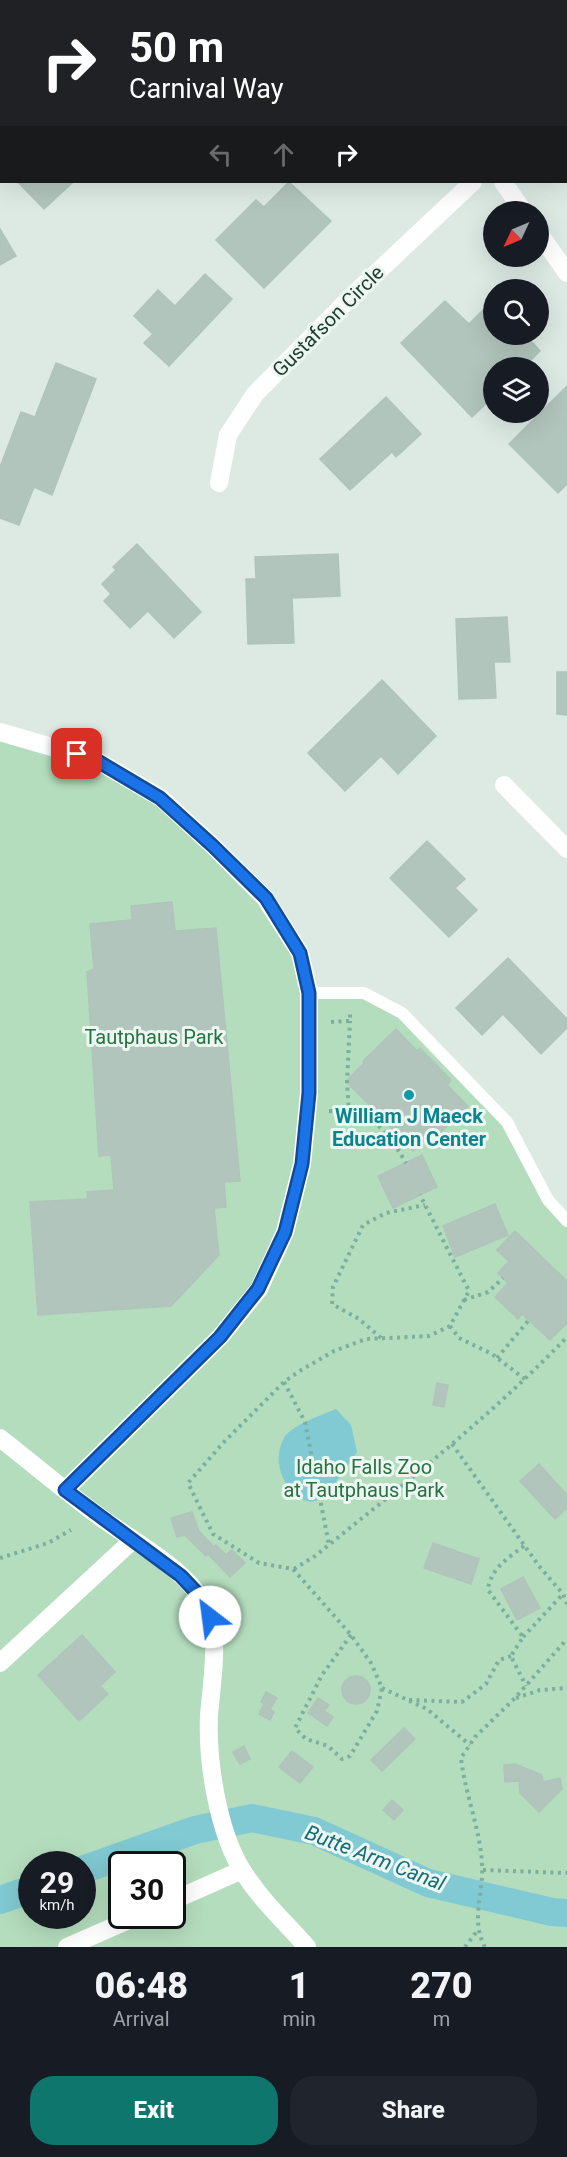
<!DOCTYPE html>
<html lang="en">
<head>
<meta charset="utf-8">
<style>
	:root { --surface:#171b24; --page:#20242c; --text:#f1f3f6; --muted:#9ea1a6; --accent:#0f766e }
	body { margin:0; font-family:Roboto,sans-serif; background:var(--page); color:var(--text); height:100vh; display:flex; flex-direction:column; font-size:22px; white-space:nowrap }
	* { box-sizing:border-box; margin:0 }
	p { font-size:20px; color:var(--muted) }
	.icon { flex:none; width:33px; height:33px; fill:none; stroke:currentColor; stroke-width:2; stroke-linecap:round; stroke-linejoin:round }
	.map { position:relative; height:1947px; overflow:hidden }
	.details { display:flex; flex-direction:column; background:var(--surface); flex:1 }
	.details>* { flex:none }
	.banner { position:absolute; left:0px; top:0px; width:567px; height:183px; box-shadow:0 6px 24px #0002; background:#202124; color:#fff; overflow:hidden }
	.needle { width:39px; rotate:226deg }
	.buttons { position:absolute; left:483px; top:201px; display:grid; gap:12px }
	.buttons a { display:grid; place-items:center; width:66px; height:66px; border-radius:50%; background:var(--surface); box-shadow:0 6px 24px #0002; font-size:30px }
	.speed { position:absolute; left:18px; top:1851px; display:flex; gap:12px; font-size:30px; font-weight:700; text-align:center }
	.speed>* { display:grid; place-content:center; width:78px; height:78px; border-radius:50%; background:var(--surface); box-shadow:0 6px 24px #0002; line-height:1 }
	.speed small { font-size:15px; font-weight:400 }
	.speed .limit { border:3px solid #111; border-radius:9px; background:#fff; color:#111 }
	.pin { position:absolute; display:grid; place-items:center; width:51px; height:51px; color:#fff; margin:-26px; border-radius:12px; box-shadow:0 3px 9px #0006 }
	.me { position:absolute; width:66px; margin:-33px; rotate:330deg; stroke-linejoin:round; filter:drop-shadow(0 0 4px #0008) }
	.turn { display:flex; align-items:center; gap:21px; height:126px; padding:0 30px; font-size:27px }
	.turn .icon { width:78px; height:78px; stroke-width:2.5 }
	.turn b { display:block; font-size:42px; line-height:51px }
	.lanes { display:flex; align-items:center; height:57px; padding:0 30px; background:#0003; justify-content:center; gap:30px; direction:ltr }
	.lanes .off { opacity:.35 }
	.eta { display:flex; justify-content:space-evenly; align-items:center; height:102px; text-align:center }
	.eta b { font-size:36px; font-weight:800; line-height:42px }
	.button { display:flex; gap:12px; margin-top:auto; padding:12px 30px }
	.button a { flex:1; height:69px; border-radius:24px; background:var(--accent); color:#fff; font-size:24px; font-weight:800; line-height:69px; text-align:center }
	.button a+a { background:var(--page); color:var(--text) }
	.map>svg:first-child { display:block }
	.green { fill:#b4ddbd; fill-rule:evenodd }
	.water { fill:#81cad3 }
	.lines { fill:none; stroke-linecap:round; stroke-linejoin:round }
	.canal { stroke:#81cad3; stroke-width:28 }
	.building { fill:#b2c5bc; stroke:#afc4ba; stroke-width:1.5 }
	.path { stroke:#7caf9d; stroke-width:4; stroke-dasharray:3 4.5; stroke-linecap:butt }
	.service { stroke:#fff; stroke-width:12 }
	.minor { stroke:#fff; stroke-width:18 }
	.route-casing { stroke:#114b97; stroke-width:15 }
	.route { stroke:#1a73e8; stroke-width:10 }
	.culture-dot { fill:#0f9aa8; stroke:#edf7f2; stroke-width:2 }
	.labels { text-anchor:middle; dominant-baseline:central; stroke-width:6; stroke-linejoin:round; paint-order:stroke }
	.street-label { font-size:20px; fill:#1e3a31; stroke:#edf7f2 }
	.park-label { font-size:20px; fill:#277241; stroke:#edf7f2 }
	.culture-label { font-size:20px; font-weight:bold; fill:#0d838f; stroke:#edf7f2 }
	.water-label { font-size:21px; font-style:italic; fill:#166c78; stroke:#edf7f2 }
</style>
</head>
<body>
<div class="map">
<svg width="567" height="1947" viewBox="0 0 567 1947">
	<rect width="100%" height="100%" fill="#ddeae4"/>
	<path class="green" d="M0,732L96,760L161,798L265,898L309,993H364L402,1013L507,1122L567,1221V1947H0ZM32,1864H82V1916H32ZM122,1864H172V1916H122Z"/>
	<path class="water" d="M336,1409L351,1425L357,1452C347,1465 330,1496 315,1501C308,1503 303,1500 298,1496C280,1483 273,1458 284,1438C291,1425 322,1415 336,1409Z"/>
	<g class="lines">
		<g class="canal">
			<path d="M82,1870L195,1830L252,1818L314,1831L428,1883L552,1912L567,1913"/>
			<path d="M0,1900L32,1889"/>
		</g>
	</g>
	<g class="building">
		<path d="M247,0H303L305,2H249Z"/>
		<path d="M18,182H73L44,209Z"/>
		<path d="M289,182L331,221L264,288L216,240L256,200L264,207Z"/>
		<path d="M0,229L16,256L0,265Z"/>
		<path d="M205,274L232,299L169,366L144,343L153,334L134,316L158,290L175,306Z"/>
		<path d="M445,301L469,324L492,301L494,334H525L540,351L523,368H494V396L472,417L401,343Z"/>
		<path d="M56,363L96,379L52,495L34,487L19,525L0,518V467L21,412L35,417Z"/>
		<path d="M567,386V484L558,493L509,444Z"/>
		<path d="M386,397L421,434L396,457L392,452L350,490L320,459Z"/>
		<path d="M137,544L201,612L174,638L148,611L130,628L104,601L111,594L102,584L116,570L113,567Z"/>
		<path d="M338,554L340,596L292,598L294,643L248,644L246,579H256L255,557Z"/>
		<path d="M507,617L510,662H494L496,698L459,699L456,619Z"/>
		<path d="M557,672H567V715L557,714Z"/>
		<path d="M382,680L436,736L398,774L381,756L345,791L308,753Z"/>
		<path d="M427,841L465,879L455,888L477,910L449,937L390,878Z"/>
		<path d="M172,902L175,931L216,928L240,1181L224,1182L226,1207L214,1208L219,1255L171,1306L38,1315L30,1202L88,1199L87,1192L114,1190L111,1155L99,1156L87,972L94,969L90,924L132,920L131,906Z"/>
		<path d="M508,958L567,1019V1028L541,1054L503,1014L482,1035L456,1008Z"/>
		<path d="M396,1029L417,1051L420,1048L451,1080L447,1085L468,1106L435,1138L431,1134L413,1151L346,1081L364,1063L363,1061Z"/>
		<path d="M422,1155L437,1187L393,1208L378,1176Z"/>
		<path d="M495,1204L508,1235L455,1257L443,1226Z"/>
		<path d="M515,1231L567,1281V1323L550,1340L522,1314L518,1319L495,1297L508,1283L498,1273L509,1261L497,1250Z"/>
		<path d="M437,1383L448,1385L444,1407L433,1405Z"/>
		<path d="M539,1464L567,1495V1508L555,1519L520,1481Z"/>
		<path d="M192,1512L199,1531L214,1547L216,1545L226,1555L232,1550L245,1563L230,1577L208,1554L206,1556L185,1535L177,1537L171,1518Z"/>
		<path d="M433,1543L479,1559L471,1584L424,1568Z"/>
		<path d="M523,1577L540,1608L517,1620L501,1589Z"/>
		<path d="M82,1635L115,1672L100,1686L108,1694L79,1721L38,1675Z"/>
		<circle cx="356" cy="1690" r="14"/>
		<path d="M266,1692L277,1698L270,1709L274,1712L270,1720L259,1714L264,1704L261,1702Z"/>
		<path d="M318,1698L329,1705L324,1711L333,1717L327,1726L308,1713Z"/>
		<path d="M404,1728L415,1739L382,1771L371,1760Z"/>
		<path d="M244,1746L250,1759L240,1764L233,1752Z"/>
		<path d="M292,1751L313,1767L300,1783L279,1767Z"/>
		<path d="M515,1764L542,1775L543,1782L560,1778L562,1789L539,1812L520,1793L519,1781L505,1782L504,1765Z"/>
		<path d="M392,1800L403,1810L394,1820L383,1810Z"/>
	</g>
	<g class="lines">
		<g class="path">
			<path d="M331,1022L350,1021V1012"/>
			<path d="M329,1111C373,1114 384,1125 406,1163"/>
			<path d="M349,1113L347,1083L350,1021"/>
			<path d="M464,1300L488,1292L503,1278"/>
			<path d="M450,1326L459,1338L492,1354L526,1380"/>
			<path d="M381,1338L359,1319L332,1304L333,1287L363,1225L386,1213L425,1205"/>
			<path d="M497,1358L529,1320"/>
			<path d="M284,1382L305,1422L329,1545"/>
			<path d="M452,1444L539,1566L563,1594L567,1604"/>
			<path d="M524,1546C508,1558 490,1569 488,1590L523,1637L511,1656L526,1686"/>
			<path d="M0,1558L48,1543L71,1530"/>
			<path d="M294,1569L315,1556C402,1486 490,1417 567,1337"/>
			<path d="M351,1635L322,1675L295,1728L306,1739L328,1746L342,1759L350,1756L377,1711L382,1688L371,1663L351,1635L293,1569L259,1563L213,1534L188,1483L224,1442L284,1382L298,1372L334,1351L366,1339L429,1336L450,1326L469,1291L420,1195"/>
			<path d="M523,1637L563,1594"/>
			<path d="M382,1688L427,1709L470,1745"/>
			<path d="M516,1698L540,1690L567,1688"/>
			<path d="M409,1700L462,1702L486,1684L499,1660L511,1656"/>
			<path d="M483,1870L567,1873"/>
			<path d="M465,1947L477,1931"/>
			<path d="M485,1947C470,1921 484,1893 482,1864C480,1828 465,1794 461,1758L475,1737L515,1698L567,1639"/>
		</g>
		<path class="service" d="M309,993H364L402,1013L507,1122L548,1200L567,1221"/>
		<g class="minor">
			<path d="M421,0L422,2"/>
			<path d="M104,2L106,0"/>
			<path d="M566,90L567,88"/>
			<path d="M0,105L2,103"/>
			<path d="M503,182L524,212"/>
			<path d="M538,232L567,273"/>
			<path d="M219,483L228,435L255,394L354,294L473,182"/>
			<path d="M0,732L96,760L161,798L213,846L265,898L300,953L309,993V1093L302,1164L285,1232L259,1289L220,1337L65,1490"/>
			<path d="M504,785L567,849"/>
			<path d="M0,1438C32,1463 64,1490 96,1514C133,1542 194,1571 210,1616C219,1641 211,1689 209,1716C207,1762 218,1831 242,1870C259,1898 285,1922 307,1947"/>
			<path d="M0,1663L133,1540"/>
			<path d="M172,1901L242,1870"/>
			<path d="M67,1947L138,1916"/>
		</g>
	</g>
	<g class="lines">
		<g class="route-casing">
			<path id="route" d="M77,754L96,760L160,798L213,846L266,898L300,953L309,993V1093L302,1164L285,1232L258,1289L220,1337L65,1490L181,1576L197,1593L210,1617"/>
		</g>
		<use href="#route" class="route"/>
	</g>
	<circle class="culture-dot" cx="409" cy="1095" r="6"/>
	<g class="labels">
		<g class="street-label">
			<text transform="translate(328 321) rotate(-45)">Gustafson Circle</text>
		</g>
		<g class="park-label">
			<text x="154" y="1037">Tautphaus Park</text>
			<text x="364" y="1467">Idaho Falls Zoo<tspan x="364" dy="23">at Tautphaus Park</tspan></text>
		</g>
		<g class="culture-label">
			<text x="409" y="1116">William J Maeck<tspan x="409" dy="23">Education Center</tspan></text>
		</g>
		<g class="water-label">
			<text transform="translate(375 1858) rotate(21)">Butte Arm Canal</text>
		</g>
	</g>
</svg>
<div class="buttons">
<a><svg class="needle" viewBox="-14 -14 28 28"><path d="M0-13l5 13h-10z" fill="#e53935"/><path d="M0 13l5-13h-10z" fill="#9ea1a6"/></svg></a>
<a><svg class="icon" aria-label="search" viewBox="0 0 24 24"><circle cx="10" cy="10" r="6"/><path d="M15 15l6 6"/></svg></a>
<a><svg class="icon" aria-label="layers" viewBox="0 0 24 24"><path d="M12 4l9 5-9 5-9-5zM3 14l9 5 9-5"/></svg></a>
</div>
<div class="speed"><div>29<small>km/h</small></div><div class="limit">30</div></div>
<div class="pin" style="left:77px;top:754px;background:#d93025"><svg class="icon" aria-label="arrive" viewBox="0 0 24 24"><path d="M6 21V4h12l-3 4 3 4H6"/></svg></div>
<svg class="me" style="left:210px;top:1617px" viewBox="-20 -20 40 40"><circle r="19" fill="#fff"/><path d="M0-13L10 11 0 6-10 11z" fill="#1a73e8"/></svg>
<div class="banner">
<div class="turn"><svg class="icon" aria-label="right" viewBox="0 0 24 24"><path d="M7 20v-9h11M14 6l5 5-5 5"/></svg><div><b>50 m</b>Carnival Way</div></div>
<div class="lanes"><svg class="icon off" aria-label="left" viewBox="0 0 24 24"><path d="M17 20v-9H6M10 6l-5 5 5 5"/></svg><svg class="icon off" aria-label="ahead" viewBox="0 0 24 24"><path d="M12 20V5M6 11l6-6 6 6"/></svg><svg class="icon" aria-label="right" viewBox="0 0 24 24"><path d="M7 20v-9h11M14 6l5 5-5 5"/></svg></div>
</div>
</div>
<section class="details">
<div class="eta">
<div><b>06:48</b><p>Arrival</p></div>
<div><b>1</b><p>min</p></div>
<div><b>270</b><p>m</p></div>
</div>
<div class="button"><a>Exit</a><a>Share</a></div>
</section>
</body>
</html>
